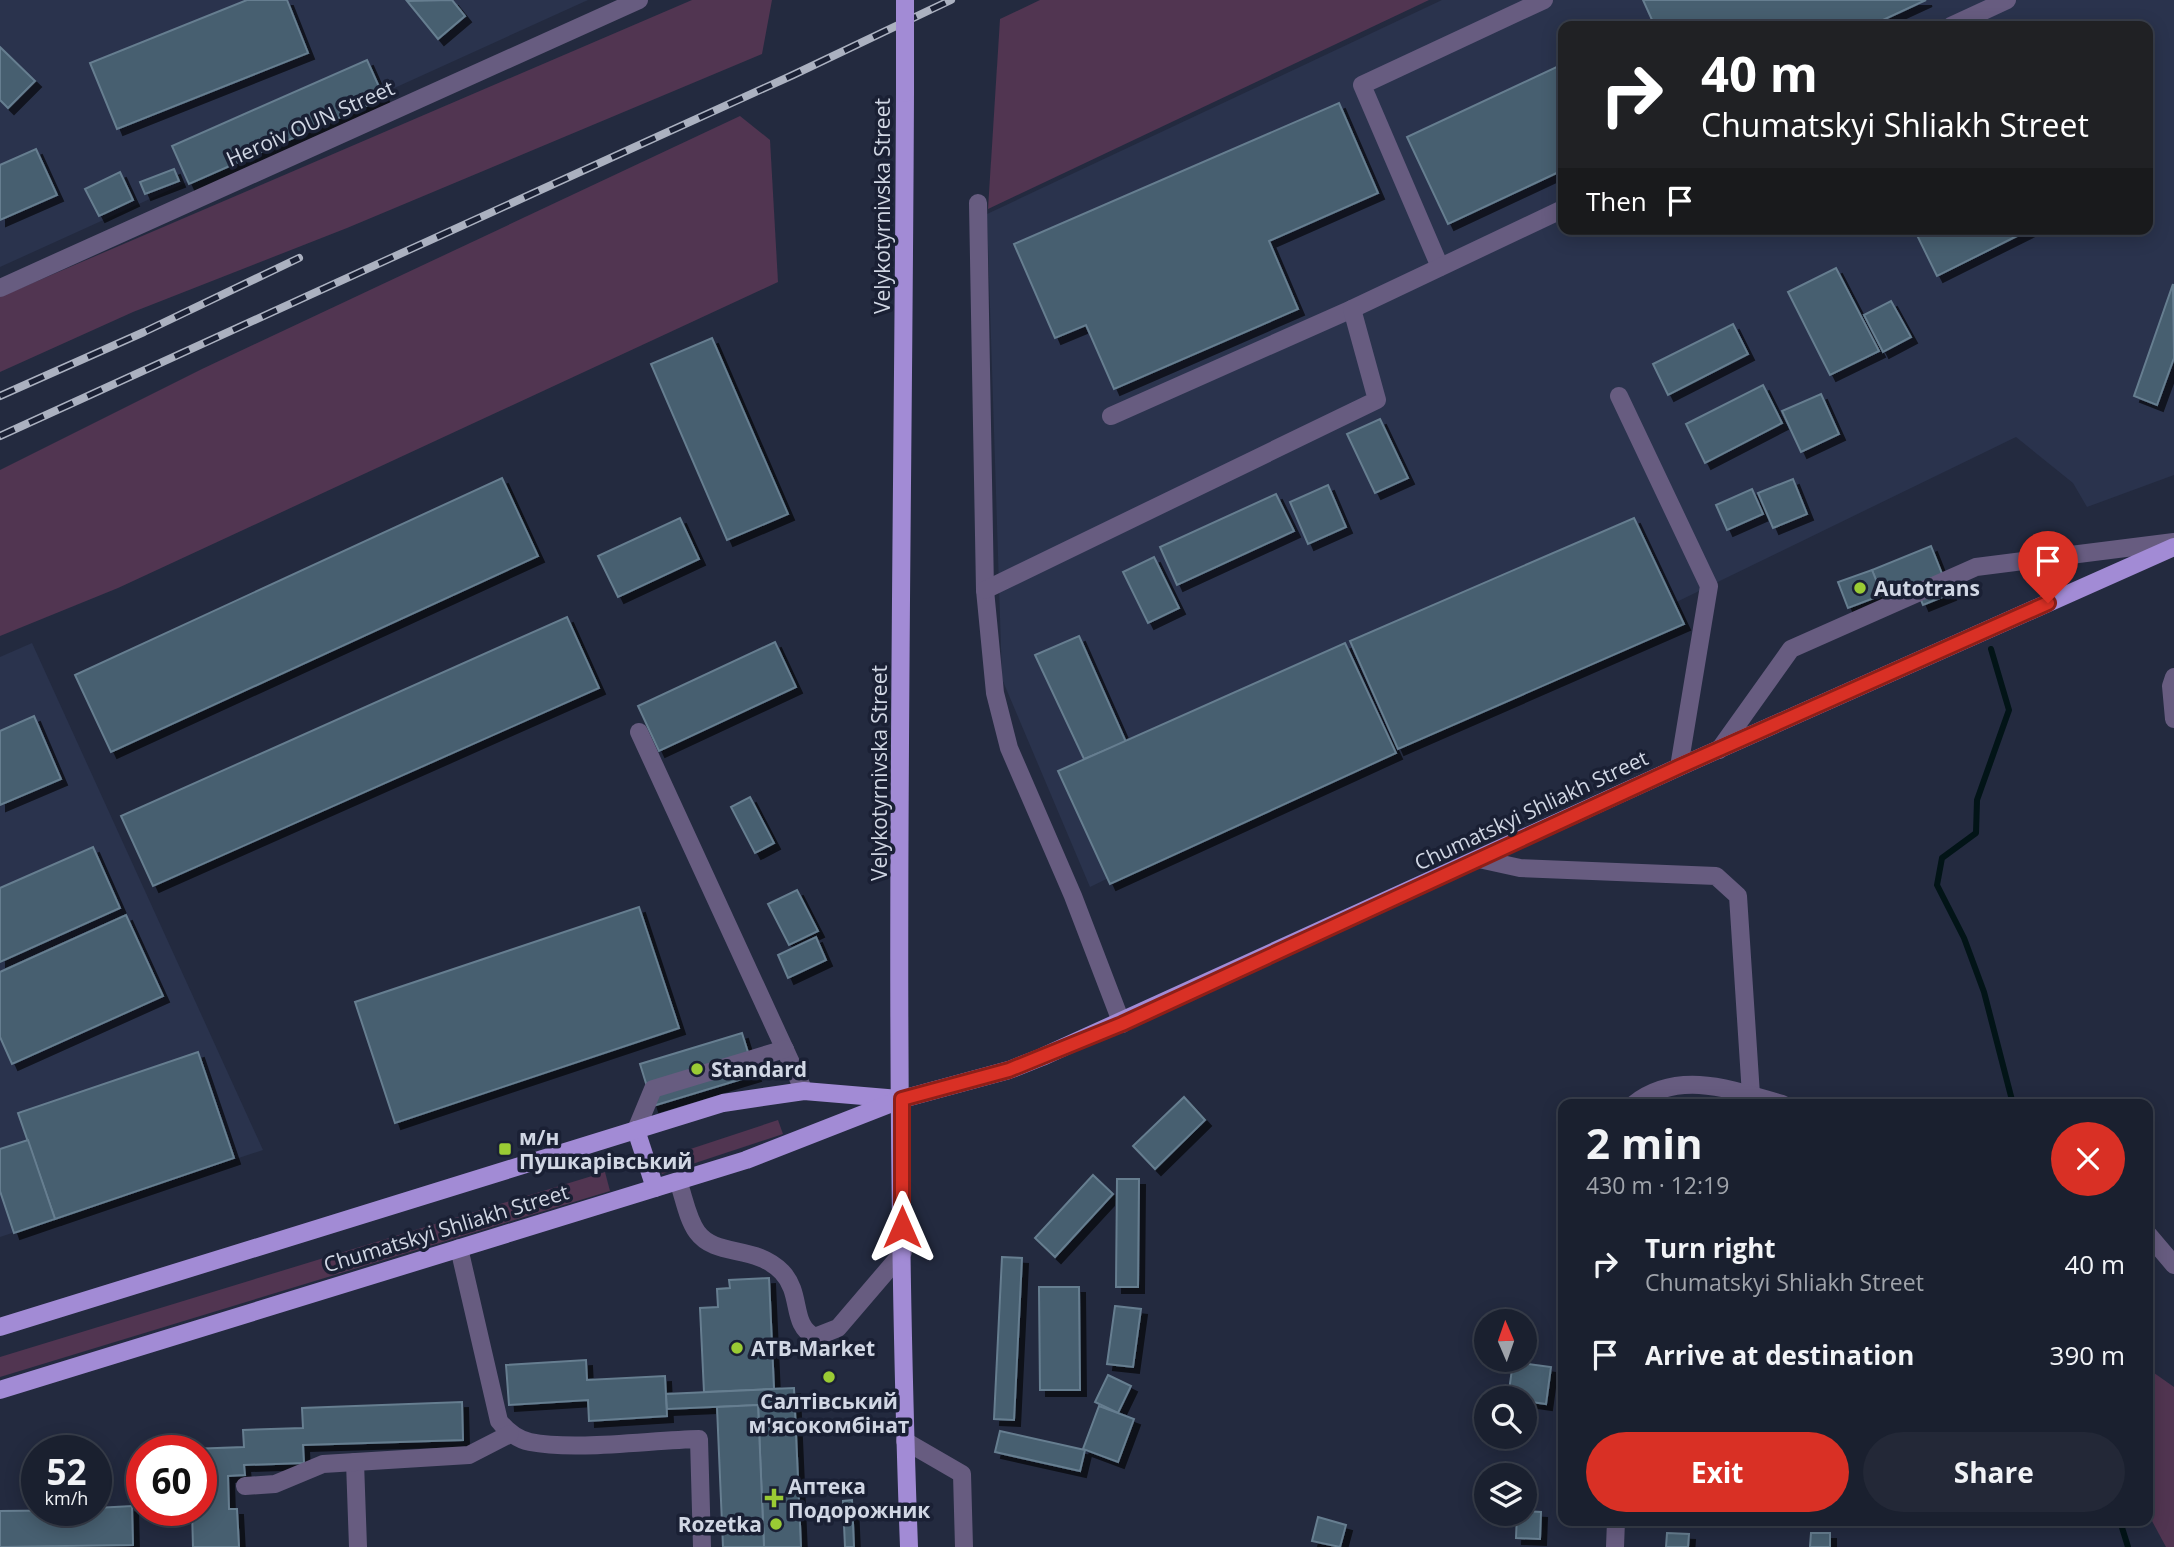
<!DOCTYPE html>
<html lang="en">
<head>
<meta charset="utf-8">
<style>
	:root { --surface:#1a202f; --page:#232837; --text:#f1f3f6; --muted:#9fa3aa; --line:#383e4b; --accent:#d93025 }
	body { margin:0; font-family:"Open Sans",sans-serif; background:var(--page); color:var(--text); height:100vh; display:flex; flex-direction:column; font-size:26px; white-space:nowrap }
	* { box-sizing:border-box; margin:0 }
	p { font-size:23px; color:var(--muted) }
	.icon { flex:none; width:38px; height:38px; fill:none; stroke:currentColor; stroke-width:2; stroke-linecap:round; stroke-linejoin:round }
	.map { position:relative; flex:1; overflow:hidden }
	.panel { position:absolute; left:1558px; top:1099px; width:595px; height:427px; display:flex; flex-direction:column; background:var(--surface); border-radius:14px; box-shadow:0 4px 18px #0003,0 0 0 2px var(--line) }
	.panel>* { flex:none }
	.banner { position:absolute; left:1558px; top:21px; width:595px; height:214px; border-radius:14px; box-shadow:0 4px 18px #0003,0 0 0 2px var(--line); background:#202124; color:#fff; overflow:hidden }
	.needle { width:46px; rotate:358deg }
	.tools { position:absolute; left:1474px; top:1309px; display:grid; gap:14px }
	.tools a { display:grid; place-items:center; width:63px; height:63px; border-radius:50%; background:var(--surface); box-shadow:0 4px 18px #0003,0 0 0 2px var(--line); font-size:35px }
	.speed { position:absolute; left:21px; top:1435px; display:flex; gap:14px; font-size:35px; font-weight:700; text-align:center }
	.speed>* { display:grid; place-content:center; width:91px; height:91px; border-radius:50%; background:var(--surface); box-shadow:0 4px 18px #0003,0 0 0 2px var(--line); line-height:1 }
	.speed small { font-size:18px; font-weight:400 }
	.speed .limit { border:10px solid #d22; background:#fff; color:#111 }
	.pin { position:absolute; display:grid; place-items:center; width:60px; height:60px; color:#fff; margin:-72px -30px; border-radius:50% 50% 50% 0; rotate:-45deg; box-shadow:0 0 7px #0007 }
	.pin .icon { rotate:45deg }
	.me { position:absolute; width:77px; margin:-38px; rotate:0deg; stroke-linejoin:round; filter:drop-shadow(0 0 5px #0008) }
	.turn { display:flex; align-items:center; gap:24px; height:147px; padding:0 28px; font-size:32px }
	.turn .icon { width:91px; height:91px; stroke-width:2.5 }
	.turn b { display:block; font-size:49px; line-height:60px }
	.then { display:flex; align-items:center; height:66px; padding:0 28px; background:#0003; gap:14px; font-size:26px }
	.round { display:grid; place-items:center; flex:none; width:74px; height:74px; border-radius:37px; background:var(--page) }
	.summary { display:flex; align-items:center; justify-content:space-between; height:119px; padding:0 28px }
	h1 { font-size:42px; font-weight:700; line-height:52px }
	.button { display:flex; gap:14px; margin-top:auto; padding:14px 28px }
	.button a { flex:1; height:80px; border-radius:42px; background:var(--accent); color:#fff; font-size:28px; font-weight:700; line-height:80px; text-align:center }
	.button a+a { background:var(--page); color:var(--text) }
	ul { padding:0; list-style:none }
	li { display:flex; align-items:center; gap:21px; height:91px; padding:0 28px }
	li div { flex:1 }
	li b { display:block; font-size:26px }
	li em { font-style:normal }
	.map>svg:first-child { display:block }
	.built { fill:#2a334d; fill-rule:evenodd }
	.green { fill:#513551 }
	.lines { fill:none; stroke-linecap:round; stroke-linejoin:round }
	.stream { stroke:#021417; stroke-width:6 }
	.building { fill:#475e6f; stroke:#667e90; stroke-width:2; filter:url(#shadow) }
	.minor { stroke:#675c80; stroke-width:18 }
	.major { stroke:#a28bd5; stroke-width:18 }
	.rail-casing { stroke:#abb1c0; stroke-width:8 }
	.rail { stroke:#1a2034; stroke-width:5; stroke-dasharray:16; stroke-linecap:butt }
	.major-bridge { stroke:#a28bd5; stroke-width:18 }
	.route-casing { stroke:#8d1f18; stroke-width:18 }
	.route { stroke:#d93025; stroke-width:12 }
	.poi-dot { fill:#9acb34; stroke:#1a2034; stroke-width:2.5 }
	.labels { text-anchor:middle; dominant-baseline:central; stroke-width:7; stroke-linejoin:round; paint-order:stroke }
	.street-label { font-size:21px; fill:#d1d7e4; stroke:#1a2034 }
	.poi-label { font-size:21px; font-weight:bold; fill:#d1d7e4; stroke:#1a2034; text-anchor:start }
</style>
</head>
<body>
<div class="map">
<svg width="2174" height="1547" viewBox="0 0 2174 1547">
	<defs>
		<filter id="shadow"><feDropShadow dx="6" dy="6" stdDeviation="0" flood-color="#0009"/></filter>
	</defs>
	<rect width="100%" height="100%" fill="#232a3f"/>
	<g class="built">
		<path d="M0,0H588L0,267Z"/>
		<path d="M1442,0H2174V475L2087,507L2073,483L2016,437L1090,887L1002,679L987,214ZM1563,26H2147V229H1563Z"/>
		<path d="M32,643L263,1150L0,1237V657Z"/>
	</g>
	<g class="green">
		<path d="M692,0H772L762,54L347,228L133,312L0,372V297Z"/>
		<path d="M1040,0H1429L988,209L1000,19Z"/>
		<path d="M740,116L770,140L778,282L118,588L0,636V470L202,369Z"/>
		<path d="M778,1120L783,1134L662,1174L657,1160Z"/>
		<path d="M605,1172L610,1191L0,1377V1357Z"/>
		<path d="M2147,1368L2174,1387V1547H2166L2152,1521L2147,1499Z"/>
	</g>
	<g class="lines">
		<g class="stream">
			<path d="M1991,649L2009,710L1977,800L1976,833L1942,858L1937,885L1964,938L1984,992L2013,1104"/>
			<path d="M2120,1521L2128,1547"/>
		</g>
	</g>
	<g class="building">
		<path d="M247,0H287L308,53L117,129L90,63Z"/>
		<path d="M452,0L465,16L438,39L407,1Z"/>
		<path d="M1643,0H1926L1870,26H1643L1653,22Z"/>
		<path d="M0,47L35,81L8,108L0,100Z"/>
		<path d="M367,60L384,98L189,184L172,146Z"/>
		<path d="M1563,64V170L1448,224L1407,137Z"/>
		<path d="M1339,103L1378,193L1269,241L1298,309L1114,389L1086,325L1055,338L1014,244Z"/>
		<path d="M36,149L57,195L0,220V165Z"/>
		<path d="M174,169L179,181L145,194L140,182Z"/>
		<path d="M120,172L133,200L99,216L85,189Z"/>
		<path d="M1914,229H2031L1937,276Z"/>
		<path d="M1836,268L1879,351L1830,375L1788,292Z"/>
		<path d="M2173,284L2174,358L2157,405L2134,396Z"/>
		<path d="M1891,301L1911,337L1883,352L1864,315Z"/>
		<path d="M1733,324L1748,354L1668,395L1653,364Z"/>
		<path d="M712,338L788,514L727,540L651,364Z"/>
		<path d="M1763,385L1782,423L1705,463L1686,424Z"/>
		<path d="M1821,394L1839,434L1801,452L1782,411Z"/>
		<path d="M1380,419L1408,478L1375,493L1347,434Z"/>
		<path d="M502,478L538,556L111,752L75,675Z"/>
		<path d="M1793,479L1807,514L1773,528L1758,493Z"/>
		<path d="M1328,485L1346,527L1308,544L1290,502Z"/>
		<path d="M1752,489L1763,514L1727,530L1716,505Z"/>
		<path d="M1276,494L1294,531L1177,585L1160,547Z"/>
		<path d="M680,518L699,559L618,597L598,556Z"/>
		<path d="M1634,518L1684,624L1398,749L1350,641Z"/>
		<path d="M1931,546L1950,594L1923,605L1914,583L1882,595L1872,570Z"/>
		<path d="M1154,557L1179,608L1148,623L1123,572Z"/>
		<path d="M1872,570L1882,595L1848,608L1838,582Z"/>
		<path d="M567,617L599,688L153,886L121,816Z"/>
		<path d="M1079,636L1126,742L1084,759L1035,655Z"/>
		<path d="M775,642L796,687L659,751L638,706Z"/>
		<path d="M1345,643L1396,753L1110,884L1058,771Z"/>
		<path d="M34,716L61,779L0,805V731Z"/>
		<path d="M750,797L774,843L755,853L731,807Z"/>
		<path d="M93,847L120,908L0,962V888Z"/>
		<path d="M797,890L818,931L789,945L768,904Z"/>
		<path d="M639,907L679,1028L395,1123L355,1002Z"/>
		<path d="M126,915L163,996L12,1064L0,1037V972Z"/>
		<path d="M816,937L826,960L788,978L778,955Z"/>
		<path d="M742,1033L755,1075L653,1106L640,1064Z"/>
		<path d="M198,1052L234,1158L55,1219L18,1113Z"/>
		<path d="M1184,1097L1205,1120L1155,1169L1133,1146Z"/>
		<path d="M28,1140L55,1219L14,1233L0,1191V1149Z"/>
		<path d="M1093,1175L1113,1194L1055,1257L1035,1238Z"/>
		<path d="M1117,1179H1139L1138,1287H1116Z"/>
		<path d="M1002,1257L1022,1258L1014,1420L994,1419Z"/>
		<path d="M769,1278L774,1389L704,1392L700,1308L718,1307L717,1289L730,1288L729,1280Z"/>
		<path d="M1039,1287H1079L1080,1390H1040Z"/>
		<path d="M1115,1306L1141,1309L1133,1367L1107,1364Z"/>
		<path d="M586,1360L587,1380L665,1376L667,1416L589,1421L588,1400L509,1405L506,1365Z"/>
		<path d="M1513,1362L1551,1367L1546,1404L1524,1401V1398H1508Z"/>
		<path d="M1108,1375L1131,1386L1118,1413L1095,1402Z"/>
		<path d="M794,1388L801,1547H764L758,1405L667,1409L666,1394Z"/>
		<path d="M462,1402L463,1440L303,1445L304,1463L244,1465L245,1475L228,1476L229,1509H237L239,1547H193L192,1510H201V1451L190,1449L244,1447L243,1430L303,1428L302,1408Z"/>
		<path d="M758,1405L764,1547H723L717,1407Z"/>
		<path d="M1099,1406L1134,1419L1118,1462L1083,1449Z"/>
		<path d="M1000,1431L1085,1450L1080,1471L995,1452Z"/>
		<path d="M852,1500L854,1547H845L843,1501Z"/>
		<path d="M132,1506L133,1545L0,1547V1511L96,1510V1508Z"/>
		<path d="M1524,1511L1541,1512L1540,1539L1516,1538L1517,1514H1524Z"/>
		<path d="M1318,1517L1346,1525L1340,1547L1312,1541Z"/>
		<path d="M1667,1533L1689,1534L1688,1547H1666Z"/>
		<path d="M1811,1533H1830V1547H1810Z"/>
	</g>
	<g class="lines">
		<g class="minor">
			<path d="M1951,26L2007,0"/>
			<path d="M978,203L985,590L995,693L1009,748L1073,896L1122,1024"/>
			<path d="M1440,267L1362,85L1544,0"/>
			<path d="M0,288L639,0"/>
			<path d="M1619,396L1709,586L1679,767"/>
			<path d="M1111,416L1352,309"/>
			<path d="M985,590L1377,400L1352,309L1563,209"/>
			<path d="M2174,677L2171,686L2174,719"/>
			<path d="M639,732L804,1091"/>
			<path d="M1719,750L1791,649L1976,567L2174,542"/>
			<path d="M1479,859L1520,868L1716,876L1738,896L1751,1095"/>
			<path d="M1634,1104C1679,1069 1733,1090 1782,1104"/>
			<path d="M636,1130L653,1089L785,1049"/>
			<path d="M678,1181C684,1197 687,1218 697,1232C716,1258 755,1244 782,1272C803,1294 790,1325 815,1337L838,1328L903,1252"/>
			<path d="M2147,1233L2174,1265"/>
			<path d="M459,1248L499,1421C507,1431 516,1439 530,1442C575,1451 651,1440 699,1439L702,1547"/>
			<path d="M905,1441L962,1474L964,1547"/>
			<path d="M355,1462L358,1547"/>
			<path d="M245,1486L275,1484L323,1464L469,1455L510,1434"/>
			<path d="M1615,1547L1616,1521"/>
		</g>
		<g class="major">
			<path d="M905,93C903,577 891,1063 909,1547"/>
			<path d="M636,1130L655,1188"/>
			<path d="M0,1327L723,1103L804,1091L899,1099"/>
			<path d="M0,1390L746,1160L902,1099L1009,1070L1042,1057L1679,767L2174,547"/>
		</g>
		<g class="rail-casing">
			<g id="rail">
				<path d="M0,396L144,332L299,258"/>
				<path d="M0,436L793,75L951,0"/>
			</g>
		</g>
		<use href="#rail" class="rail"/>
		<path class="major-bridge" d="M905,0V93"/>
	</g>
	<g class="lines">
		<g class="route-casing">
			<path id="route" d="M902,1227V1099L1009,1070L1122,1024L1679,767L2048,603"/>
		</g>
		<use href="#route" class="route"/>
	</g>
	<g class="poi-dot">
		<circle cx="1860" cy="588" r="7"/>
		<circle cx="697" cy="1069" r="7"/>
		<rect x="498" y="1142" width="14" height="14" rx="3.5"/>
		<circle cx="737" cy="1348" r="7"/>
		<circle cx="829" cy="1377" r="7"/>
		<path d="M770.5 1487.5h7v7h7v7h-7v7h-7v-7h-7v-7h7z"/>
		<circle cx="776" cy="1524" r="7"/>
	</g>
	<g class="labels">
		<g class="street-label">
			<text transform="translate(310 123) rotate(-24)">Heroiv OUN Street</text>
			<text transform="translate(882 206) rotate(-90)">Velykotyrnivska Street</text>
			<text transform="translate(879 773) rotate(-90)">Velykotyrnivska Street</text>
			<text transform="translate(1531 810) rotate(-25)">Chumatskyi Shliakh Street</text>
			<text transform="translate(446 1228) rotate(-17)">Chumatskyi Shliakh Street</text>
		</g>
		<g class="poi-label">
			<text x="1874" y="588">Autotrans</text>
			<text x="711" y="1069">Standard</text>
			<text x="519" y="1137">м/н<tspan x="519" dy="24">Пушкарівський</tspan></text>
			<text x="751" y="1348">ATB-Market</text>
			<text x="829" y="1401" text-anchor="middle">Салтівський<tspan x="829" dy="24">м'ясокомбінат</tspan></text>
			<text x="788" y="1486">Аптека<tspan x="788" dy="24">Подорожник</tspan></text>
			<text x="762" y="1524" text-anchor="end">Rozetka</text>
		</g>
	</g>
</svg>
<div class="tools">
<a><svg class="needle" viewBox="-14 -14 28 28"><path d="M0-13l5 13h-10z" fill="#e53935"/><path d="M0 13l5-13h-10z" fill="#9fa3aa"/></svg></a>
<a><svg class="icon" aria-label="search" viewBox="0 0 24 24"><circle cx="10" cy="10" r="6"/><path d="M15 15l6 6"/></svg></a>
<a><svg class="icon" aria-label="layers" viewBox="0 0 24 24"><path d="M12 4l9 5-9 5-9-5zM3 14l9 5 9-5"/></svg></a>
</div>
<div class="speed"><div>52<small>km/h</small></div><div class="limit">60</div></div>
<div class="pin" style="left:2048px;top:603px;background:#d93025"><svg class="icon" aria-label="arrive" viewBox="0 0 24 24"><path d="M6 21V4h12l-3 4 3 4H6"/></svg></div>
<svg class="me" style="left:902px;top:1227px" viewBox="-20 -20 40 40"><path d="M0-17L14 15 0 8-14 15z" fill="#d93025" stroke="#fff" stroke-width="4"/></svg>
<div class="banner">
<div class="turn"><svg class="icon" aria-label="right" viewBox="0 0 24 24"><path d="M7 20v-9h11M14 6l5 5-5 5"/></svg><div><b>40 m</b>Chumatskyi Shliakh Street</div></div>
<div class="then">Then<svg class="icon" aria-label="arrive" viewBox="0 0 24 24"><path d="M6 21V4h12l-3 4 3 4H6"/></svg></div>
</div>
<section class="panel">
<div class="summary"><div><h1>2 min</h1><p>430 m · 12:19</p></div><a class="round" style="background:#d93025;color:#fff"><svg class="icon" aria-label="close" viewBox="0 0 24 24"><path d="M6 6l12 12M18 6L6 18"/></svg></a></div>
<ul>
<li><svg class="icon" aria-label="right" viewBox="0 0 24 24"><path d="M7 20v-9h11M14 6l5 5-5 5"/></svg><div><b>Turn right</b><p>Chumatskyi Shliakh Street</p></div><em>40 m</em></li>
<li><svg class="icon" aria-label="arrive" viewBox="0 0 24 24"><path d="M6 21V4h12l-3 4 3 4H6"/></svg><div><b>Arrive at destination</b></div><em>390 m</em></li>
</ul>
<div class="button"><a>Exit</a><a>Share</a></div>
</section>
</div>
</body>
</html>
